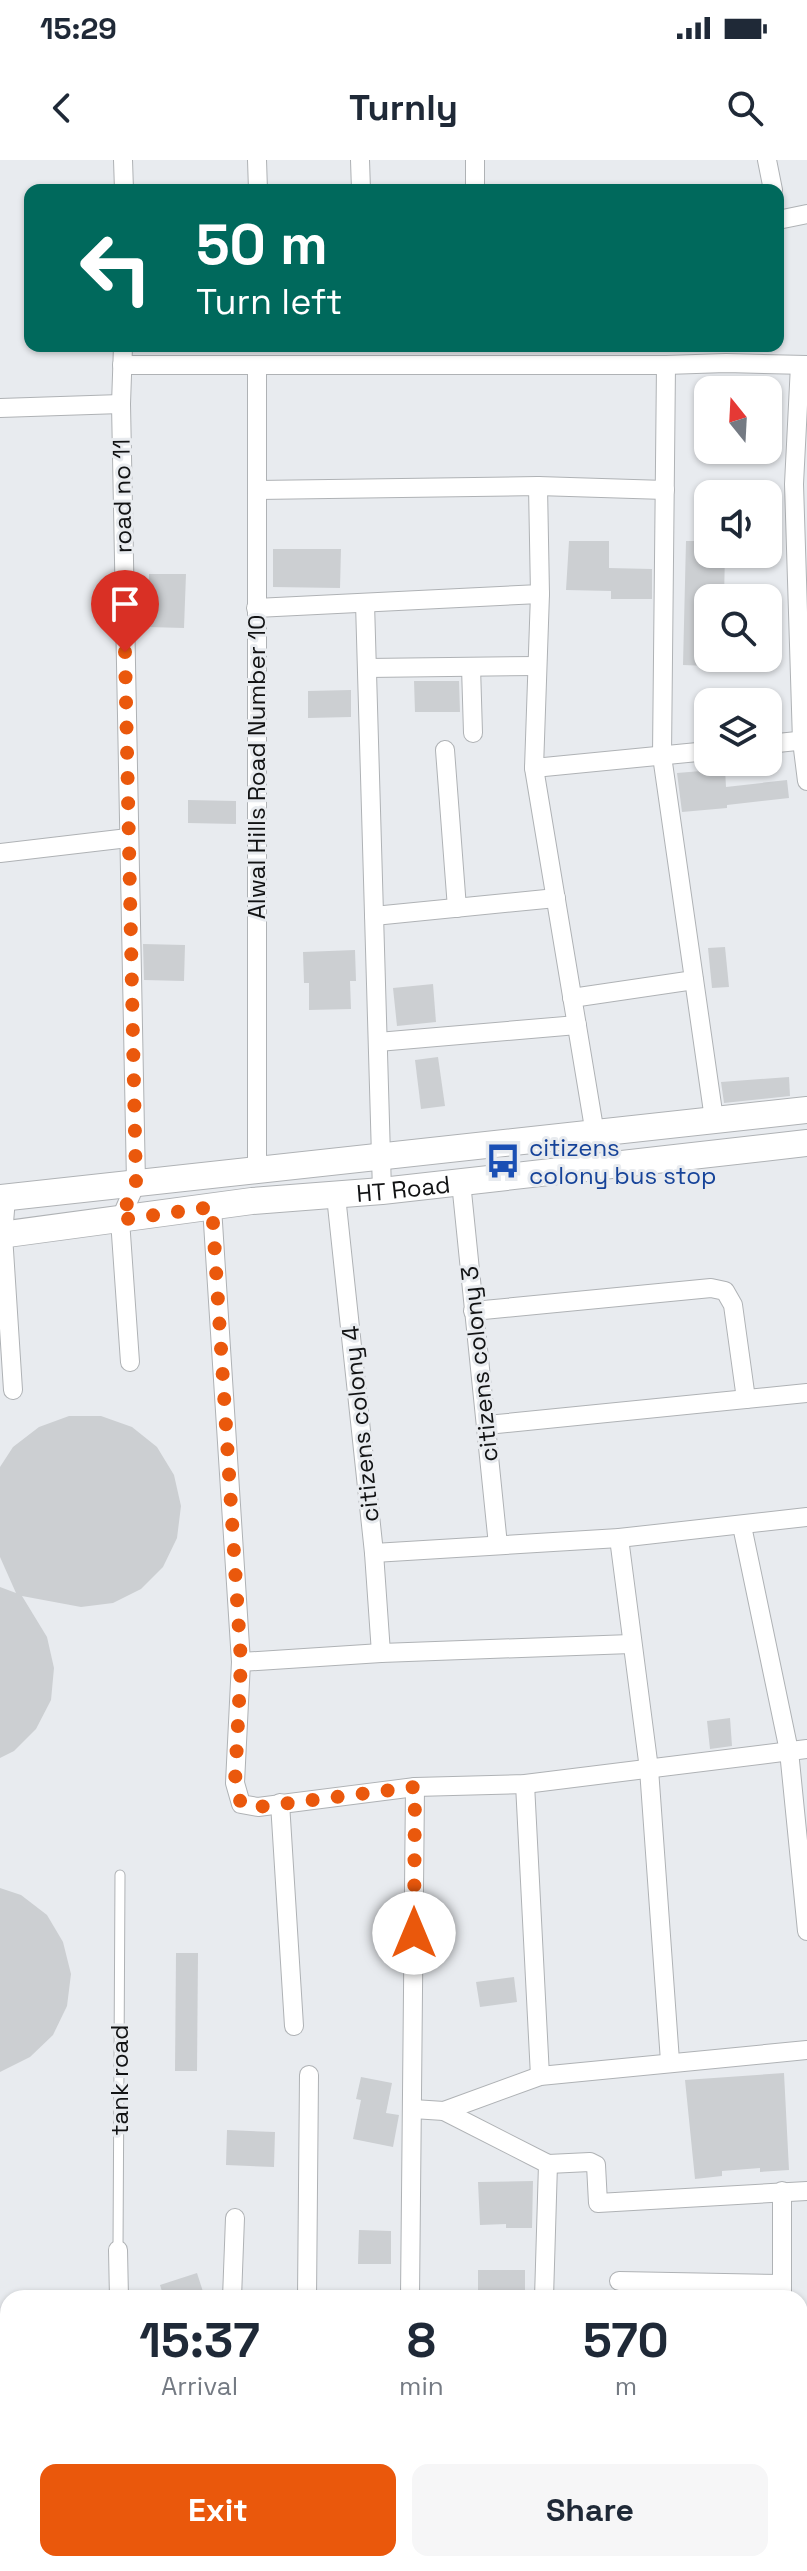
<!DOCTYPE html>
<html lang="en">
<head>
<meta charset="utf-8">
<style>
	:root { --surface:#fff; --page:#f6f6f7; --text:#1f2937; --muted:#747a83; --accent:#ea580c }
	body { margin:0; font-family:"Space Grotesk",sans-serif; background:var(--page); color:var(--text); height:100vh; display:flex; flex-direction:column; font-size:30px; white-space:nowrap }
	* { box-sizing:border-box; margin:0 }
	p { font-size:26px; color:var(--muted) }
	.icon { flex:none; width:44px; height:44px; fill:none; stroke:currentColor; stroke-width:2; stroke-linecap:round; stroke-linejoin:round }
	.map { position:relative; flex:1; overflow:hidden }
	.sheet { position:absolute; left:0px; top:2130px; width:808px; height:282px; display:flex; flex-direction:column; background:var(--surface); border-radius:24px 24px 0 0; box-shadow:0 2px 6px #0004 }
	.sheet>* { flex:none }
	.hud { position:absolute; left:24px; top:24px; width:760px; height:168px; border-radius:16px; box-shadow:0 2px 6px #0004; background:#00695c; color:#fff; overflow:hidden }
	.needle { width:52px; rotate:342deg }
	.fabs { position:absolute; left:694px; top:216px; display:grid; gap:16px }
	.fabs a { display:grid; place-items:center; width:88px; height:88px; border-radius:16px; background:var(--surface); box-shadow:0 2px 6px #0004; font-size:40px }
	.pin { position:absolute; display:grid; place-items:center; width:68px; height:68px; color:#fff; margin:-82px -34px; border-radius:50% 50% 50% 0; rotate:-45deg; box-shadow:0 0 8px #0007 }
	.pin .icon { rotate:45deg }
	.me { position:absolute; width:88px; margin:-44px; rotate:0deg; stroke-linejoin:round; filter:drop-shadow(0 0 6px #0008) }
	.turn { display:flex; align-items:center; gap:28px; height:168px; padding:0 40px; font-size:36px }
	.turn .icon { width:104px; height:104px; stroke-width:2.5 }
	.turn b { display:block; font-size:56px; line-height:68px }
	.eta { display:flex; justify-content:space-evenly; align-items:center; height:136px; text-align:center }
	.eta b { font-size:48px; font-weight:700; line-height:56px }
	.action { display:flex; gap:16px; margin-top:auto; padding:16px 40px }
	.action a { flex:1; height:92px; border-radius:16px; background:var(--accent); color:#fff; font-size:32px; font-weight:700; line-height:92px; text-align:center }
	.action a+a { background:var(--page); color:var(--text) }
	.status { display:flex; justify-content:space-between; align-items:center; height:56px; padding:0 40px; background:var(--surface); direction:ltr }
	.status svg { height:22px; fill:currentColor }
	header { display:flex; justify-content:space-between; align-items:center; height:104px; padding:0 40px; background:var(--surface); font-size:36px; font-weight:700 }
	.map>svg:first-child { display:block }
	.building { fill:#cccfd2 }
	.lines { fill:none; stroke-linecap:round; stroke-linejoin:round }
	.lane-casing { stroke:#afb2b5; stroke-width:11 }
	.street-casing { stroke:#afb2b5; stroke-width:20 }
	.secondary-casing { stroke:#afb2b5; stroke-width:28 }
	.lane { stroke:#fff; stroke-width:9 }
	.street { stroke:#fff; stroke-width:18 }
	.secondary { stroke:#fff; stroke-width:26 }
	.route { stroke:#ea580c; stroke-width:14; stroke-dasharray:0 25.2 }
	.labels { text-anchor:middle; dominant-baseline:central; stroke-width:6; stroke-linejoin:round; paint-order:stroke }
	.street-label { font-size:24px; fill:#121314; stroke:#e8ebef }
	.transit-label { font-size:24px; fill:#164399; stroke:#e8ebef; text-anchor:start }
</style>
</head>
<body>
<div class="status"><b>15:29</b><svg viewBox="0 0 49 12"><path d="M0 12V9h3v3zM5 12V6h3v6zM10 12V3h3v9zM15 12V0h3v12zM26 1h20v11H26zM47 4h2v5h-2z"/></svg></div>
<header><svg class="icon" aria-label="back" viewBox="0 0 24 24"><path d="M15 5l-7 7 7 7"/></svg>Turnly<svg class="icon" aria-label="search" viewBox="0 0 24 24"><circle cx="10" cy="10" r="6"/><path d="M15 15l6 6"/></svg></header>
<div class="map">
<svg width="807" height="2411" viewBox="0 0 807 2411">
	<rect width="100%" height="100%" fill="#e8ebef"/>
	<g class="building">
		<path d="M569,381H609V408L652,409V439H611V431L566,430Z"/>
		<path d="M686,381H708V394H725L724,438H708V506L683,505Z"/>
		<path d="M273,389H341L340,428L273,427Z"/>
		<path d="M149,414H186L184,468L148,467Z"/>
		<path d="M414,521H459L460,552H415Z"/>
		<path d="M351,530V557L308,558V531Z"/>
		<path d="M725,609L726,627L787,620L789,638L727,645V648L682,652L677,613Z"/>
		<path d="M188,640L236,641V664L188,663Z"/>
		<path d="M143,784L185,785L184,821L144,820Z"/>
		<path d="M725,787L729,827L712,828L708,788Z"/>
		<path d="M355,790L356,821H350L351,849L309,850V823H304L303,792Z"/>
		<path d="M433,824L436,862L397,866L393,828Z"/>
		<path d="M438,897L445,946L421,949L415,900Z"/>
		<path d="M789,917L790,936L724,943L721,922Z"/>
		<path d="M69,1256H101L132,1267L157,1287L174,1315L181,1346L177,1378L163,1407L141,1429L113,1443L81,1447L22,1436L47,1477L54,1508L51,1540L36,1569L14,1591L0,1598V1427L16,1433L0,1397V1307L13,1287L39,1267Z"/>
		<path d="M730,1558L732,1586L710,1589L707,1561Z"/>
		<path d="M0,1728L21,1735L47,1755L63,1782L71,1814L67,1846L53,1875L30,1897L0,1912Z"/>
		<path d="M176,1793H198L197,1911H175Z"/>
		<path d="M514,1817L517,1842L480,1847L476,1822Z"/>
		<path d="M784,1913L789,2010L760,2012V2008L722,2011V2016L695,2019L685,1920Z"/>
		<path d="M361,1917L392,1923L386,1953L399,1955L393,1987L353,1979L361,1940L356,1939Z"/>
		<path d="M227,1970L275,1972L274,2007L226,2005Z"/>
		<path d="M533,2021L532,2068H506V2064L480,2065L478,2022Z"/>
		<path d="M359,2070L391,2071V2104H358Z"/>
		<rect x="478" y="2110" width="47" height="28"/>
		<path d="M197,2113L205,2138H164L160,2125Z"/>
	</g>
	<g class="lines">
		<g class="lane-casing">
			<path id="lane" d="M118,2090L120,1715"/>
		</g>
		<g class="street-casing">
			<g id="street">
				<path d="M123,0L124,30"/>
				<path d="M257,0L258,30"/>
				<path d="M360,0L361,30"/>
				<path d="M767,0L773,30"/>
				<path d="M475,30V0"/>
				<path d="M778,60L807,54"/>
				<path d="M123,186L121,244L136,1023L120,1060L130,1202"/>
				<path d="M122,205H666L726,203L807,205"/>
				<path d="M257,205V1010"/>
				<path d="M666,205L662,596L714,959"/>
				<path d="M800,205L794,324L802,581L807,621"/>
				<path d="M0,248L121,244"/>
				<path d="M257,330L538,326L665,330"/>
				<path d="M540,434L534,608L595,974"/>
				<path d="M365,443L382,1031"/>
				<path d="M256,448L540,434L538,326"/>
				<path d="M471,507L473,573"/>
				<path d="M367,508L537,506"/>
				<path d="M768,584L807,580"/>
				<path d="M445,590L457,748"/>
				<path d="M534,608L708,591"/>
				<path d="M0,693L128,678"/>
				<path d="M374,756L556,738"/>
				<path d="M572,838L694,820"/>
				<path d="M378,882L577,865"/>
				<path d="M461,1022L498,1385"/>
				<path d="M336,1036L374,1393L381,1493"/>
				<path d="M6,1038L3,1075L13,1230"/>
				<path d="M212,1047L241,1502L235,1623L241,1644L258,1647L415,1627L525,1624L807,1589"/>
				<path d="M473,1151L711,1128L725,1131L733,1145L746,1239"/>
				<path d="M487,1265L807,1233"/>
				<path d="M742,1366L789,1591L807,1771"/>
				<path d="M619,1378L649,1609L670,1901"/>
				<path d="M374,1393L619,1378L807,1357"/>
				<path d="M241,1502L381,1493L631,1484"/>
				<path d="M525,1624L540,1916"/>
				<path d="M280,1643L294,1866"/>
				<path d="M413,1949L444,1951L548,2004L590,2002L596,2005L598,2043L807,2031"/>
				<path d="M444,1951L540,1916L807,1890"/>
				<path d="M782,2031V2138"/>
				<path d="M118,2090L119,2138"/>
				<path d="M619,2121L782,2124"/>
				<path d="M232,2138L235,2058"/>
				<path d="M307,2138L309,1915"/>
				<path d="M410,2138L415,1627"/>
				<path d="M544,2138L548,2004"/>
				<path d="M249,2404L252,2411"/>
				<path d="M109,2411V2404"/>
				<path d="M226,2411L227,2404"/>
				<path d="M405,2411L406,2404"/>
				<path d="M533,2411V2404"/>
				<path d="M781,2411V2404"/>
			</g>
		</g>
		<g class="secondary-casing">
			<g id="secondary">
				<path d="M0,1038L807,950"/>
				<path id="s1" d="M0,1075L252,1041L382,1031L807,983"/>
			</g>
		</g>
		<use href="#lane" class="lane"/>
		<use href="#street" class="street"/>
		<use href="#secondary" class="secondary"/>
	</g>
	<g class="lines">
		<path class="route" d="M125,492L136,1023L120,1060L212,1047L241,1502L235,1623L241,1644L258,1647L415,1627L414,1773"/>
	</g>
	<defs>
		<g id="bus-bare" transform="scale(2.76)"><path d="M-5-6H5V4H4V6H2V4H-2V6H-4V4H-5ZM-3.5-4V0h7V-4ZM-3.5 1.2v1.5H-2V1.2ZM2 1.2v1.5H3.5V1.2Z" fill="#1a4fb4" stroke="#e8ebef" stroke-width="2.5" paint-order="stroke"/></g>
	</defs>
	<g fill-rule="evenodd">
		<use href="#bus-bare" x="503" y="1001"/>
	</g>
	<g class="labels">
		<g class="street-label">
			<text transform="translate(122 336) rotate(-91)">road no 11</text>
			<text transform="translate(256 607) rotate(-90)">Alwal Hills Road Number 10</text>
			<text stroke="none"><textPath href="#s1" startOffset="406">HT Road</textPath></text>
			<text transform="translate(479 1204) rotate(-96)">citizens colony 3</text>
			<text transform="translate(360 1264) rotate(-96)">citizens colony 4</text>
			<text transform="translate(119 1920) rotate(-90)">tank road</text>
		</g>
		<g class="transit-label">
			<text x="529" y="987">citizens<tspan x="529" dy="28">colony bus stop</tspan></text>
		</g>
	</g>
</svg>
<div class="fabs">
<a><svg class="needle" viewBox="-14 -14 28 28"><path d="M0-13l5 13h-10z" fill="#e53935"/><path d="M0 13l5-13h-10z" fill="#747a83"/></svg></a>
<a><svg class="icon" aria-label="sound" viewBox="0 0 24 24"><path d="M4 9h4l5-4v14l-5-4H4zM17 9q2 3 0 6"/></svg></a>
<a><svg class="icon" aria-label="search" viewBox="0 0 24 24"><circle cx="10" cy="10" r="6"/><path d="M15 15l6 6"/></svg></a>
<a><svg class="icon" aria-label="layers" viewBox="0 0 24 24"><path d="M12 4l9 5-9 5-9-5zM3 14l9 5 9-5"/></svg></a>
</div>
<div class="pin" style="left:125px;top:492px;background:#d93025"><svg class="icon" aria-label="arrive" viewBox="0 0 24 24"><path d="M6 21V4h12l-3 4 3 4H6"/></svg></div>
<svg class="me" style="left:414px;top:1773px" viewBox="-20 -20 40 40"><circle r="19" fill="#fff"/><path d="M0-13L10 11 0 6-10 11z" fill="#ea580c"/></svg>
<div class="hud">
<div class="turn"><svg class="icon" aria-label="left" viewBox="0 0 24 24"><path d="M17 20v-9H6M10 6l-5 5 5 5"/></svg><div><b>50 m</b>Turn left</div></div>
</div>
<section class="sheet">
<div class="eta">
<div><b>15:37</b><p>Arrival</p></div>
<div><b>8</b><p>min</p></div>
<div><b>570</b><p>m</p></div>
</div>
<div class="action"><a>Exit</a><a>Share</a></div>
</section>
</div>
</body>
</html>
